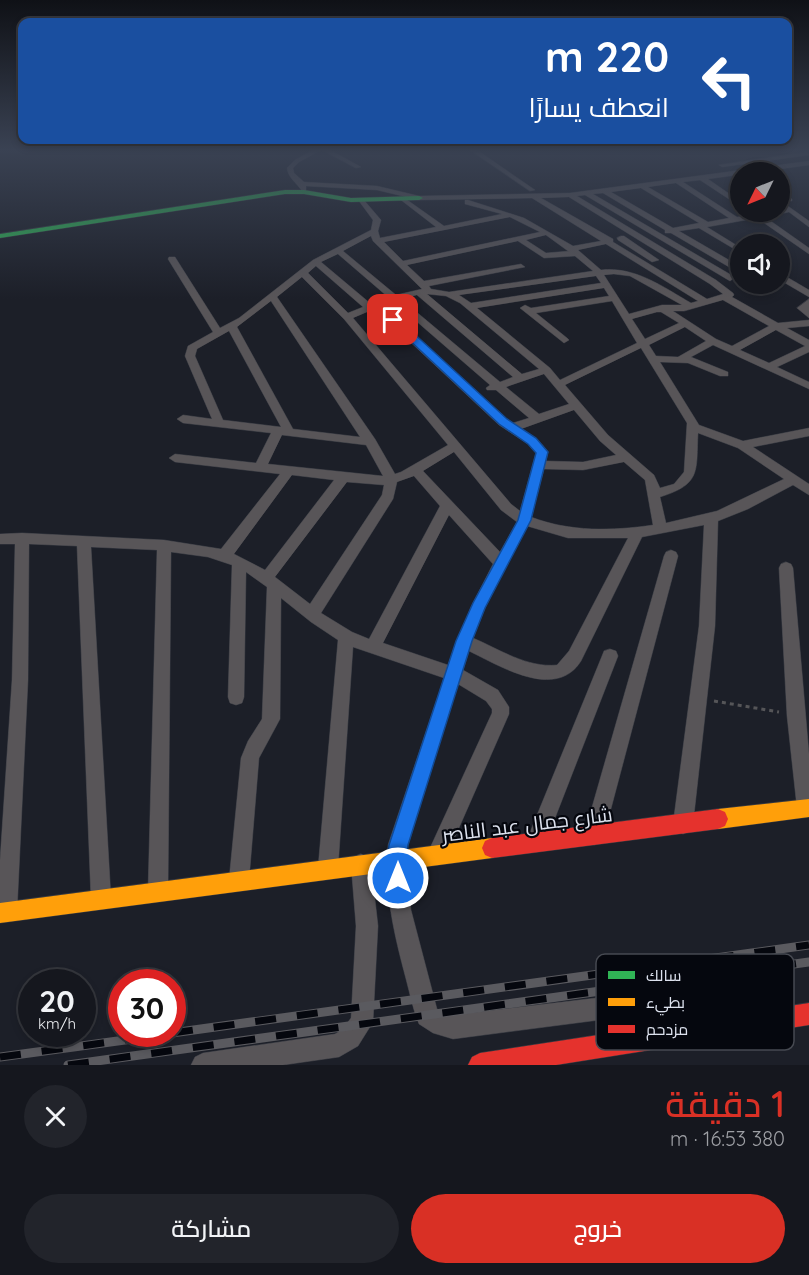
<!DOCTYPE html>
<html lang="ar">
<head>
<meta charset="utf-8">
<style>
	:root { --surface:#15171e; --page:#22242b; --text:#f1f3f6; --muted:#9d9fa4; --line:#34363c; --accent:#d93025 }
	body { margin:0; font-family:Quicksand,Cairo,sans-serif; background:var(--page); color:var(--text); direction:rtl; height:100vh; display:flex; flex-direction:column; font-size:22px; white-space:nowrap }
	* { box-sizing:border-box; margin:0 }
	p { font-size:20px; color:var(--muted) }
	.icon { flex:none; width:33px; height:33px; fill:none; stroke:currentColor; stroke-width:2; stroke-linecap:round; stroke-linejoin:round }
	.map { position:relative; height:1065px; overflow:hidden; direction:ltr }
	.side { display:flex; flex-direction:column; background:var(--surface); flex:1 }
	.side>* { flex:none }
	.top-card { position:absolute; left:18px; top:18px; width:774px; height:126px; border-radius:12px; box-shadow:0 3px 9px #0003,0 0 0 2px var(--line); direction:rtl; background:#1a4fa0; color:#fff; overflow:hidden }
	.needle { width:39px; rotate:227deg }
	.fabs { position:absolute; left:730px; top:162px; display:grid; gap:12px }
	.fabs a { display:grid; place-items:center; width:60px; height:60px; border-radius:50%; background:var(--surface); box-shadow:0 3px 9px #0003,0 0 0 2px var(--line); font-size:30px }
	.speed { position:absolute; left:18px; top:969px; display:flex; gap:12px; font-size:30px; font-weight:700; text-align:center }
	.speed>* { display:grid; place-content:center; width:78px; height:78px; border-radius:50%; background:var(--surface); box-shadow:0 3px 9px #0003,0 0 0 2px var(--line); line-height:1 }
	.speed small { font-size:15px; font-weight:400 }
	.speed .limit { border:9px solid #d22; background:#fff; color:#111 }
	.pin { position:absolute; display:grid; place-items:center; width:51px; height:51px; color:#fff; margin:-26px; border-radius:12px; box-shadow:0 3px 9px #0006 }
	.me { position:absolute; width:66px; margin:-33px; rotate:0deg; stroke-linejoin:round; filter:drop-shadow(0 0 4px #0008) }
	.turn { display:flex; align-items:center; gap:21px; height:126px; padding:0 24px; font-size:27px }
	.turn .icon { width:78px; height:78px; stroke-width:2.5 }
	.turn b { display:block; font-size:42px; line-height:51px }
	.round { display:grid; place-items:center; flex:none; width:63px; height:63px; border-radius:32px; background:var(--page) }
	.head { display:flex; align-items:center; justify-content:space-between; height:102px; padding:0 24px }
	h1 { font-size:36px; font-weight:600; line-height:45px; color:var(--accent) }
	.cta { display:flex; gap:12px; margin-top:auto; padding:12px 24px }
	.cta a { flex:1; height:69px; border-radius:36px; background:var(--accent); color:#fff; font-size:24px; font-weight:600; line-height:69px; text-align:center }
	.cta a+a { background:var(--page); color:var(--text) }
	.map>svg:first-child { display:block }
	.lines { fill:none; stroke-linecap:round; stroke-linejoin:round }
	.street-casing { stroke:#383b43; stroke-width:1 }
	.fast-casing { stroke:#383b43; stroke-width:1 }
	.slow-casing { stroke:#383b43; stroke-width:1 }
	.jam-casing { stroke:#383b43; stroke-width:1 }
	.path { stroke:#555558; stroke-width:3; stroke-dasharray:4 4; stroke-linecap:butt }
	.street { fill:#585558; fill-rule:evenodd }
	.fast { fill:#30b455; fill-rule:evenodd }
	.slow { fill:#ff9f0a; fill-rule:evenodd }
	.jam { fill:#e5322d; fill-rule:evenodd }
	.rail-casing { stroke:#5a5a5f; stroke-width:9 }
	.rail { stroke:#05070e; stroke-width:7; stroke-dasharray:21; stroke-linecap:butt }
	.route { fill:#1a73e8; stroke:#114b97; stroke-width:1.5 }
	.labels { text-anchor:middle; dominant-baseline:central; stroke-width:4.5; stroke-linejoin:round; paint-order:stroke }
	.near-street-label { font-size:20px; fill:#dde2ee; stroke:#05070e }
	.key { fill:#05070e; stroke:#464951; stroke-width:1.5 }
	.key-label { font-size:16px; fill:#dde2ee }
</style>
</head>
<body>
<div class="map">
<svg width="809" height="1065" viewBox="0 0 809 1065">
	<rect width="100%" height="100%" fill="#1c1f28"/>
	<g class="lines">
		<g class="street-casing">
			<g id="street">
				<path d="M313,150H321L299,162L293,168L294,173L304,182L377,186L419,196L570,193L809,161V165L708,179L741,202V207L700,180L683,182L737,217L780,212L784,209L781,206L785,204L809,221V227L789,212L765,217L809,248V254L757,218L707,227L741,248V253L699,228L679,231L741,267V274L671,233H665V230L603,193L593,194L733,276L734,278L730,281L585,195L577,196L716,280L733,293L734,295L732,297L778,323L809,320V326L787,328L809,340V352L777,367L809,382V389L713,345L691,357L728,372V376H720L688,363L660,362L699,425L743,441L809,428V436L753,447L809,484V495L793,485L748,509L718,521L715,626L693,824L690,831L683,834L676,831L673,824L699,626L704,525L642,537L581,661C556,701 500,666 469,651L463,670L498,690L509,707V714L444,862L437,865L430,862L427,855L430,848L492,713V709L486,701L458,684L408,845L406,866L411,910L437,1009L445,1014L453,1015L638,993L673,996L716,1008L719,1016L716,1024L708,1027L673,1018L638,1015L453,1039L433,1033L419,1024C413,1010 410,994 406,979C394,934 384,892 388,845L444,678L353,647L338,868L335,875L328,878L321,875L318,868L338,640L311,622L281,598L280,719L259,758L249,880L246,887L239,890L232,887L229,880L241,758L248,741L262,719L267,587L246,572L244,697L242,703L236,705L230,703L228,697L232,565L208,557L171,552L168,891L165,898L158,901L151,898L148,891L157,550L91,547L111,899L108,906L101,909L94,906L91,899L77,546L29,544L28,680L17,912L14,919L7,922L0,920V860L12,680L15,544H0V534L22,533L164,540L221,549L280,474L175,462L169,458L175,454L256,463L271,433L183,423L177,419L183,415L212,419L185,356L188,346L213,332L168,259L169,257H175L220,328L239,318L313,260L371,230L373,220L359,201L363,199L381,220L378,231L380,238L436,227L401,200L399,199L403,197L444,226L502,214L465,204V200H468L524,218L573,246L601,241L532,198L419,200L377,190L306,186V191H302C297,183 288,178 287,168L295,160ZM676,183L729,218L708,222L648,187ZM641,188L699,223L673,228L611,192ZM569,197L710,284L723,294L707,299L613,242V239L541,198ZM510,217L540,232L403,261L384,242ZM546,235L568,251H570L546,253L526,240ZM371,236L373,241L422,289L396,295L343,251ZM518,241L544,258L575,256L593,271L449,292L431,289L429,286L525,267L521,264L424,281L407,265ZM606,244L698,301L691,303C663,287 635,266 601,270L578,250ZM338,254L388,297L371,304L321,262ZM316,266L363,307L348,313L308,273ZM614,274L630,276L682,305H662L629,314L604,275ZM596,276L601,283L471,303L459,295ZM302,277L344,319L448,445L401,472L395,474L375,439L277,297ZM604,288L609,296L531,308L525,305L520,308L564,343L569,340L567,338L536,313L612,301L637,343L560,380L550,368L477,308ZM427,294L446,296L460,303L539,369L522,374ZM417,295L513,377L500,382L401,299ZM723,300L769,326L732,346L716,339L673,311H684ZM271,301L360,437L293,429L237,327ZM393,301L490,385L486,388L487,390H496L529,418L513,423L507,419L383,306ZM374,309H375L499,425L528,444L536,453L520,511L511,504L353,318ZM657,312H661L679,323L645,339L632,319ZM685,327L706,341L678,357L656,356L649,345ZM776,330L805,346L769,363L740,350ZM229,331L281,427L223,420L195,356L197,349ZM641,348L687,423L684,472L674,484L660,488L654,475L608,435L565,385ZM544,374L569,404L539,414L506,387ZM574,410L600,441L616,455L583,462L546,461L548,452C541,442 532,435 521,429ZM698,433L738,448L784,479L717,511L666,523L660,497C702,484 696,471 698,433ZM282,435L366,445L383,476L268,464ZM454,452L501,510L517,522L500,552L423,471ZM624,462L645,480L653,525C612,531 570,532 531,517L544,469L583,470ZM292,475L334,480L265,570L234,554ZM414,476L440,506L369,639L352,632L321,613L393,499L397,482ZM347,482L384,485L382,495L310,604L275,577ZM449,515L493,564L471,607L448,665L383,643ZM527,526L568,538H628L569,651L557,665C527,668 499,649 473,638L485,608Z"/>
				<path d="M322,150H330L361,167L356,168Z"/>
				<path d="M470,150H477L535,190L530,191Z"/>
				<path d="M807,152L809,155L722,167L719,165Z"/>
				<path d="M780,190L792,199V201H788L780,195Z"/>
				<path d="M621,236H624L659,260L652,262L618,240L617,238Z"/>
				<path d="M780,273L809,290V297L780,280Z"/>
				<path d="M809,299V318L797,308Z"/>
				<path d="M671,550L676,552L678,556L604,835L601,842L594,845L587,842L584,835L664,556L666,552Z"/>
				<path d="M786,562L791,564L793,568L809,754V816L806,817L799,815L797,808L787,716L779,568L781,564Z"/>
				<path d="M610,649L616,651L618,656L543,849L536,852L529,849L526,842L602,656L604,651Z"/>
				<path d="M361,854L368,857L371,864L378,926L373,1022L358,1046L339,1057L283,1065H191L195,1057L203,1053L335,1034L342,1030L351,1018L356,926L351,864L354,857Z"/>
			</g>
		</g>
		<g class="fast-casing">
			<path id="fast" d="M285,190H304L351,198L419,196L423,198L419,200L351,202L304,194H285L0,238V234Z"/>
		</g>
		<g class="slow-casing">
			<g id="slow">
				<path d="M809,799V817L718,829L711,826L708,819L711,812L718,809Z"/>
				<path d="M492,838L499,841L502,848L499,855L492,858L0,923V903Z"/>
			</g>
		</g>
		<g class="jam-casing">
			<g id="jam">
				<path d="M718,809L725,812L728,819L725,826L718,829L492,858L485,855L482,848L485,841L492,838Z"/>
				<path d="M809,1003V1025L556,1065H468L472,1057L480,1053Z"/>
			</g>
		</g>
		<path class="path" d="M714,701L779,712"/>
		<use href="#street" class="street"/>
		<use href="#fast" class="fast"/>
		<use href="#slow" class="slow"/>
		<use href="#jam" class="jam"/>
		<g class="rail-casing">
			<g id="rail">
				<path d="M172,1033L809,945"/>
				<path d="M0,1057L169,1034"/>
				<path d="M68,1065L809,962"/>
			</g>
		</g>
		<use href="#rail" class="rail"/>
	</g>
	<linearGradient id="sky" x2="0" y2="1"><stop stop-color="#0f1116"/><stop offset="0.5" stop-color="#3a4253"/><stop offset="1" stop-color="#3a4253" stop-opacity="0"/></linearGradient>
	<rect width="809" height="299" fill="url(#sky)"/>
	<path class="route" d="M390,318H397L507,419L536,438L548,452L531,520L485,608L472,641L408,845C406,858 410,874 405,886L398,889L390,886C385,872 386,859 389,845L456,641L473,603L518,520L536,453L528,444L499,424L390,322Z"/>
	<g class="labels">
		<g class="near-street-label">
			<text transform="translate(527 824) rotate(-7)">شارع جمال عبد الناصر</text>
		</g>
	</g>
	<rect x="596" y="954" width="198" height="96" rx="9" class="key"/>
	<rect x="608" y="971" width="27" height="8" fill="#30b455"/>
	<rect x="608" y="998" width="27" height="8" fill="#ff9f0a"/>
	<rect x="608" y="1025" width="27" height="8" fill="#e5322d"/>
	<g class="key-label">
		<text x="646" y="981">سالك</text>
		<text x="646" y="1008">بطيء</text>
		<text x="646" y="1035">مزدحم</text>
	</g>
</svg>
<div class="fabs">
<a><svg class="needle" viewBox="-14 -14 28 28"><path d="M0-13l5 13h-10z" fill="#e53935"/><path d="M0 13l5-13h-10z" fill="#9d9fa4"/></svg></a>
<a><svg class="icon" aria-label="sound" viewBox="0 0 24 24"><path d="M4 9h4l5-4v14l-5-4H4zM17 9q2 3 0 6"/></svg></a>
</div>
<div class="speed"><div>20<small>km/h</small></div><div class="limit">30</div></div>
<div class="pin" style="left:393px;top:320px;background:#d93025"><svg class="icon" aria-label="arrive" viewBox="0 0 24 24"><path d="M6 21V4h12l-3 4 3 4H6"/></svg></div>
<svg class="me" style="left:398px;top:878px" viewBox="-20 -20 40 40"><circle r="17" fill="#1a73e8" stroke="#fff" stroke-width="3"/><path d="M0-11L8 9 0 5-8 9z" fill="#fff"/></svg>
<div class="top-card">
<div class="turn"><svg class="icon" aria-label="left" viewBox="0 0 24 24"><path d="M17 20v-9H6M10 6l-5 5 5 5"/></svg><div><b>220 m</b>انعطف يسارًا</div></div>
</div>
</div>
<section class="side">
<div class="head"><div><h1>1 دقيقة</h1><p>380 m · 16:53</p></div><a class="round"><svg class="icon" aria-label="close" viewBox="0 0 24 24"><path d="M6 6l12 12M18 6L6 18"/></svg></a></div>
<div class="cta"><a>خروج</a><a>مشاركة</a></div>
</section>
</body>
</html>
